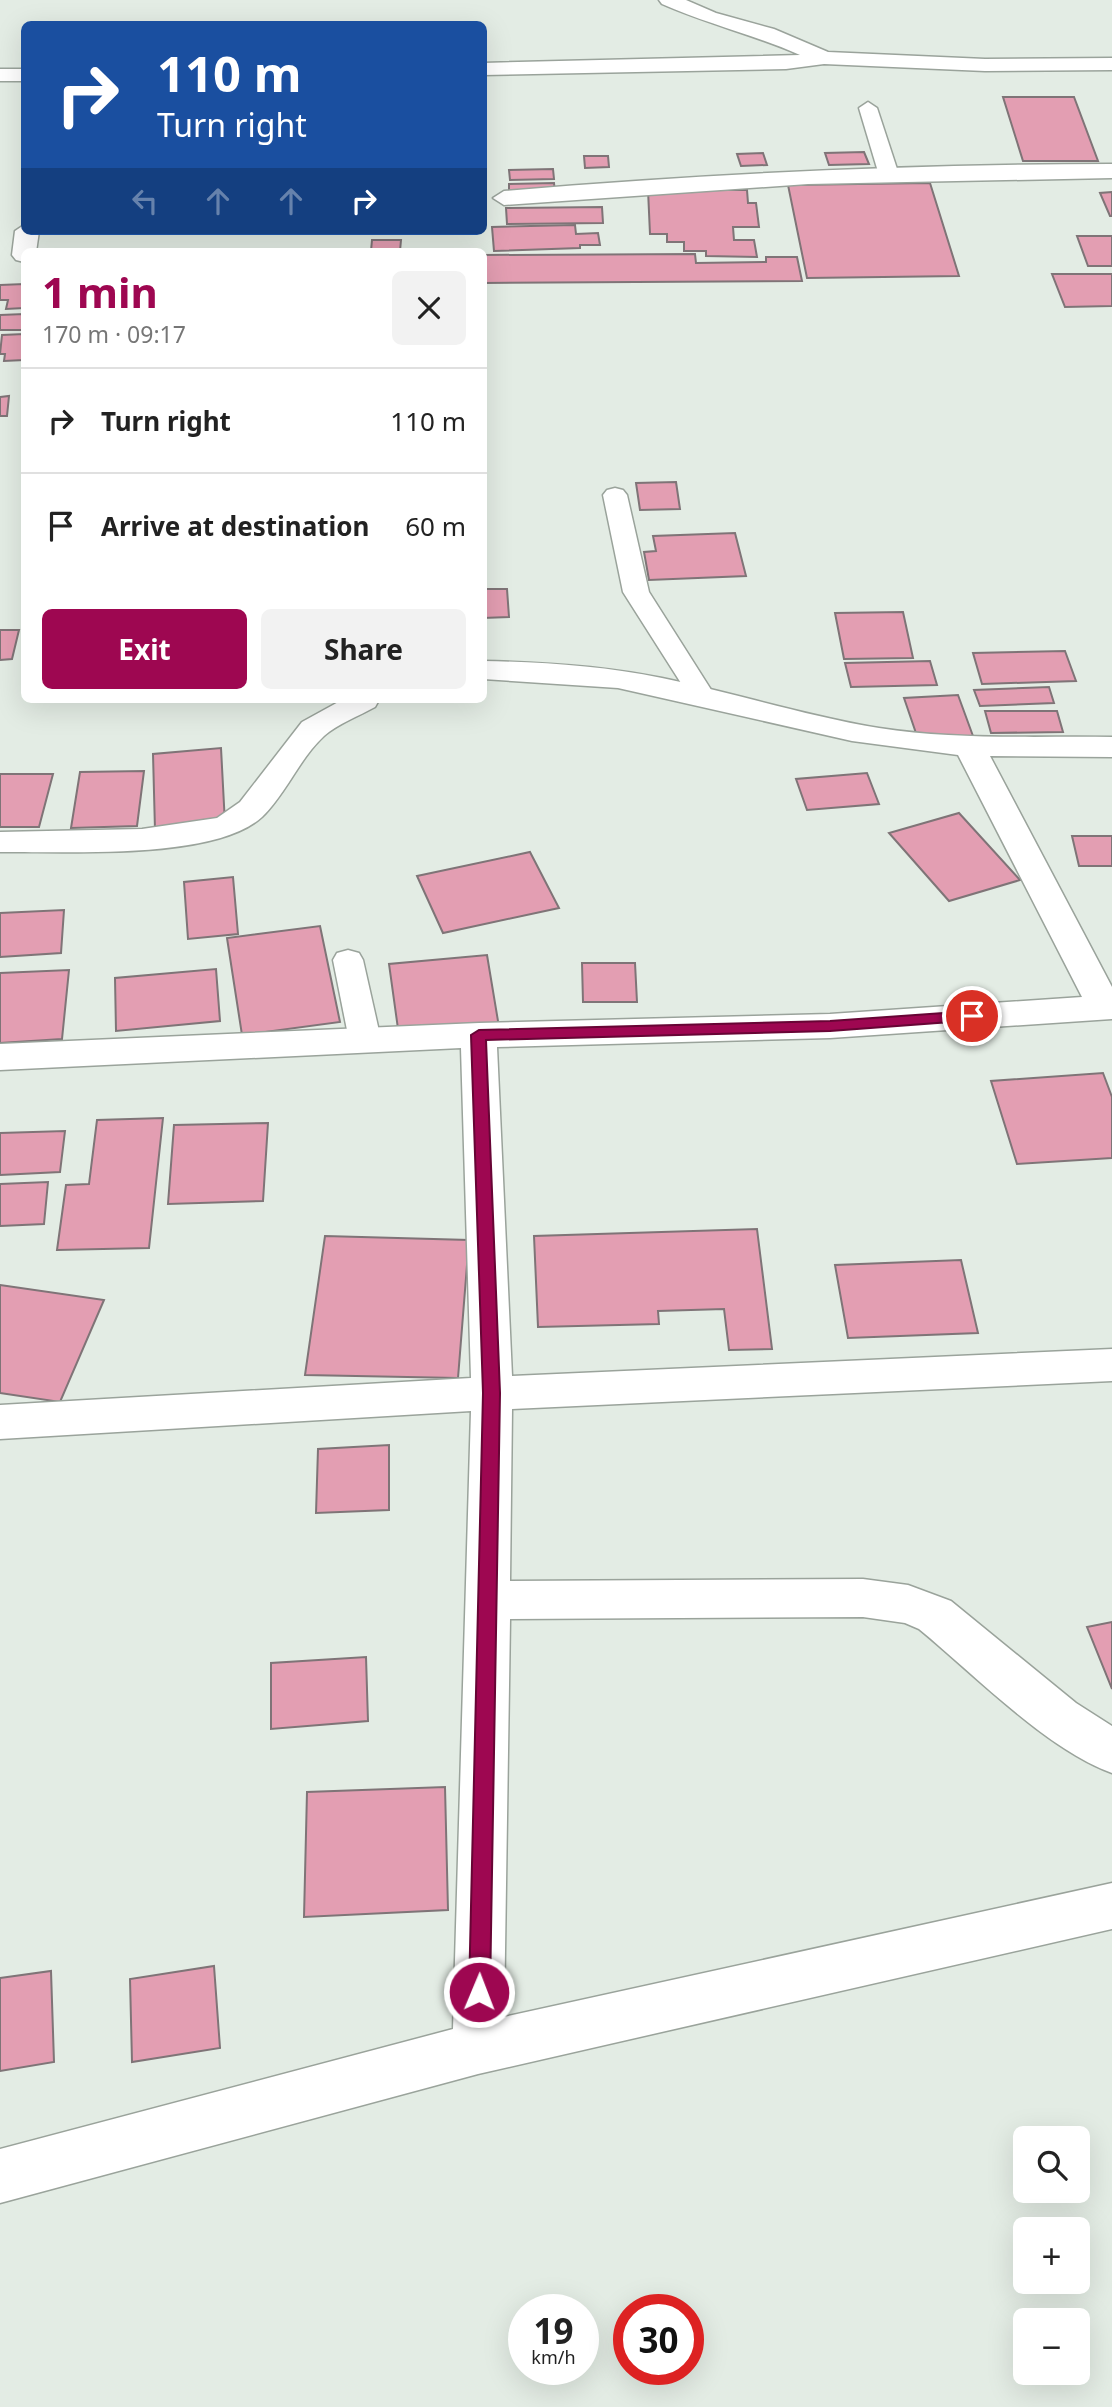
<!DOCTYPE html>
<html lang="en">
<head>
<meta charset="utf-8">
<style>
	:root { --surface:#fff; --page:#f2f2f2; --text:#222; --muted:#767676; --line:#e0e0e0; --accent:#9e0751 }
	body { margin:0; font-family:"Noto Sans",sans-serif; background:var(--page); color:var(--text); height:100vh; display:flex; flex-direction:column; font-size:26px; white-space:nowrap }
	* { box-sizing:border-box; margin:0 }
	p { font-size:23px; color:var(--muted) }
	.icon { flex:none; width:38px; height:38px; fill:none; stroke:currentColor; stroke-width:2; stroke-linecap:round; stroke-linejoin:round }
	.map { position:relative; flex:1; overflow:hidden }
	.sheet { position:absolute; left:21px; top:248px; width:466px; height:455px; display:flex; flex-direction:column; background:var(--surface); border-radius:10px; box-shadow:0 7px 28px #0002 }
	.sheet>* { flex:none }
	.top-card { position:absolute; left:21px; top:21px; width:466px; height:214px; border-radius:10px; box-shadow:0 7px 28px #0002; background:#1a4fa0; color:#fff; overflow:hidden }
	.tools { position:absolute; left:1013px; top:2126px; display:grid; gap:14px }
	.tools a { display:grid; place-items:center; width:77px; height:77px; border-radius:10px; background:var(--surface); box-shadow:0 7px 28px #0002; font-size:35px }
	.speed { position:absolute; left:508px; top:2294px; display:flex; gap:14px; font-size:35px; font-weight:700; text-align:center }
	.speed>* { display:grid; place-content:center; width:91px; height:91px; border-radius:50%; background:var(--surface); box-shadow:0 7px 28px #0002; line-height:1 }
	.speed small { font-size:18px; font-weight:400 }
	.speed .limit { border:10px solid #d22; background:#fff; color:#111 }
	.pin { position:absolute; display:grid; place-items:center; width:60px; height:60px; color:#fff; margin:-30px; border:4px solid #fff; border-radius:50%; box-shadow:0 2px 7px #0007 }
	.me { position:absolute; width:77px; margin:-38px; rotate:1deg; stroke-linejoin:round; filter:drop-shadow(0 0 5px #0008) }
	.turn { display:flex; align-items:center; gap:24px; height:147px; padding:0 21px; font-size:32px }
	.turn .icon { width:91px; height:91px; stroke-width:2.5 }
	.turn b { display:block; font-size:49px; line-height:60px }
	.lanes { display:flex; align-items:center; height:66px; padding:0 21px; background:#0003; justify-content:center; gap:35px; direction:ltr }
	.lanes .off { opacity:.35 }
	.round { display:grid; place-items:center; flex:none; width:74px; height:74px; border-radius:10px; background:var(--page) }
	.summary { display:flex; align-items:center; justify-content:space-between; height:119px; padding:0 21px }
	h1 { font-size:42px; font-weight:700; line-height:52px; color:var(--accent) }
	.action { display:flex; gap:14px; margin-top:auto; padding:14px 21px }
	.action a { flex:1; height:80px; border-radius:10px; background:var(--accent); color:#fff; font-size:28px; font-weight:700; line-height:80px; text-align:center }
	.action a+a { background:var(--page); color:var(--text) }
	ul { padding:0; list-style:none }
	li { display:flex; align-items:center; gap:21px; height:105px; padding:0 21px; border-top:2px solid var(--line) }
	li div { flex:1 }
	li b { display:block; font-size:26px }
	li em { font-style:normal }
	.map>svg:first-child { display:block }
	.building { fill:#e39eb2; stroke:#7f7477; stroke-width:2 }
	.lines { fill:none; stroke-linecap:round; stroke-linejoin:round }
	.lane-casing { stroke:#9aa39b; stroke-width:3 }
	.street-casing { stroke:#9aa39b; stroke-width:3 }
	.lane { fill:#fff; fill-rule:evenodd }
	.street { fill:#fff; fill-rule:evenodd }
	.route { fill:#9e0751; stroke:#670535; stroke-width:2 }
</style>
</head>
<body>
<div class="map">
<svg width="1112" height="2407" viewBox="0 0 1112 2407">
	<rect width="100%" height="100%" fill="#e3ece4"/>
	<g class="building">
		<path d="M1003,97H1074L1098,161H1023Z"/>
		<path d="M864,152L869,164L829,165L825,153Z"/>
		<path d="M763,153L767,165L741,166L737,154Z"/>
		<path d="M584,156H608L609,167L585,168Z"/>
		<path d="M553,169L554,179L510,180L509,170Z"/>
		<path d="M554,183L555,192H509V184Z"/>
		<path d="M930,183L959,276L807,278L788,185Z"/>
		<path d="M648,190H747L748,203H756L759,227H733L734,240H754L757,257L706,256V251H684V242H667V234H650Z"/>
		<path d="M1112,192V216H1110L1100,193Z"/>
		<path d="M602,207L603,223L507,224L506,208Z"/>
		<path d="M575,225L576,234L598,233L600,245H580V248L494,251L492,227Z"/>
		<path d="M1077,236H1112V266H1088Z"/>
		<path d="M372,240H401L400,251H371Z"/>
		<path d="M695,254L696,263L766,262V257H797L802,281L483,283V255Z"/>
		<path d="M1052,274H1112V306L1065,307Z"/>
		<path d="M24,284V308L6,309L8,300H0V285Z"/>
		<path d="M24,314V330H0V315Z"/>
		<path d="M24,334V360L4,361L5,354H0L2,335Z"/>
		<path d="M9,396L7,416H0V397Z"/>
		<path d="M676,482L680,509L640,510L636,483Z"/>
		<path d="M735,533L746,576L649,580L644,552L656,551L653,536Z"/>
		<path d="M483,589H507L509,617L483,618Z"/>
		<path d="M903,612L913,658L844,659L835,613Z"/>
		<path d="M0,630H19L12,659L0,660Z"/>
		<path d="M1065,651L1076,681L982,684L973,653Z"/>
		<path d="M930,661L937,685L851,687L845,663Z"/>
		<path d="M1049,687L1054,703L980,706L974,690Z"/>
		<path d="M958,695L973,736L918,739L904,698Z"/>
		<path d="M985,711H1057L1063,732L991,733Z"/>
		<path d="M221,748L225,824L155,830L153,754Z"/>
		<path d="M144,771L137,826L71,828L80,772Z"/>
		<path d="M867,773L879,804L807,810L796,779Z"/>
		<path d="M0,774H53L39,827H0Z"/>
		<path d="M959,813L1020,880L949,901L889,833Z"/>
		<path d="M1072,836H1112V866H1079Z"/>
		<path d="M530,852L559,908L443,933L417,876Z"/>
		<path d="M233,877L238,934L188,939L184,882Z"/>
		<path d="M64,910L61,953L0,957V913Z"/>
		<path d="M320,926L340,1022L242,1035L227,938Z"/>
		<path d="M487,955L499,1027L399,1036L389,964Z"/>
		<path d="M582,963H635L637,1002H583Z"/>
		<path d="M216,969L220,1021L116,1031L115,978Z"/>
		<path d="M69,970L62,1039L0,1043V973Z"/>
		<path d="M1103,1073L1112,1097V1158L1017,1164L991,1081Z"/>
		<path d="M163,1118L149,1248L57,1250L66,1185L89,1184L97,1120Z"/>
		<path d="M268,1123L263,1201L168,1204L174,1125Z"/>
		<path d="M65,1131L60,1172L0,1175V1133Z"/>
		<path d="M48,1182L44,1224L0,1226V1184Z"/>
		<path d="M757,1229L772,1349L729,1350L724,1309L658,1311L659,1324L538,1327L534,1236Z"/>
		<path d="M325,1236L469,1240L458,1378L305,1375Z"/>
		<path d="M961,1260L978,1333L848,1338L835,1265Z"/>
		<path d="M0,1285L104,1300L60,1402L0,1393Z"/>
		<path d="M389,1445V1510L316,1513L318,1449Z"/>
		<path d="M1112,1622V1689L1087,1627Z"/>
		<path d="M366,1657L368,1721L271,1729V1663Z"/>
		<path d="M445,1787L448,1910L304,1917L307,1792Z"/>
		<path d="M214,1966L220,2048L132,2062L130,1979Z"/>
		<path d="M51,1971L54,2062L0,2071V1978Z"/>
	</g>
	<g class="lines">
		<g class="lane-casing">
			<g id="lane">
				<path d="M868,102L877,108L899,175L896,179H882L879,175L859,108Z"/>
				<path d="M615,488L623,490L627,495L649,592L715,696L711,702H693L623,592L603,495L607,490Z"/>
				<path d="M348,950L359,953L363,960L381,1040L376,1048L365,1051L354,1048L349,1040L333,960L337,953Z"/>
			</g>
		</g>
		<g class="street-casing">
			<g id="street">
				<path d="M659,0H686L716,13L774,29L828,52L985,59L1112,58V70L985,71L824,64L786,69L483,75V63L800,55C755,35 707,24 662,4Z"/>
				<rect x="0" y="69" width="24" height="12"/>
				<path d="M1112,164V178L808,184L504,205L493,198L504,191C706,174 909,164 1112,164Z"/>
				<path d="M24,225V231H39L36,252H24V262L16,260L12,255L15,231Z"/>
				<path d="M483,661C543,662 603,666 662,678C735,693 806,716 879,728C956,740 1034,736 1112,737V757L990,756L1112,987V1019L830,1038L497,1047L512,1376L1112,1349V1381L512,1409L510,1581L863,1579L908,1585L951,1601L1076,1703L1112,1726V1773C1046,1749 974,1674 919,1629L905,1623L863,1617L510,1619L504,2017L1112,1883V1929L478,2074L0,2203V2149L453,2029L471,1411L0,1439V1405L471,1378L461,1048L0,1070V1044L479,1023L830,1014L1082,997L958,755L852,741L618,688L483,679Z"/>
				<path d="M342,700H379L375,707C359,716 337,724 324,736C299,759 286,794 262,817C214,861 65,851 0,852V832L142,829L217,818L240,802L302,722Z"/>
			</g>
		</g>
		<use href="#lane" class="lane"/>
		<use href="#street" class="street"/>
	</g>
	<path class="route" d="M972,1011L977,1013V1020L830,1031L486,1040L500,1393L490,1992L487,1999L479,2002L472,1999L469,1992L483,1393L471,1035L479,1030L830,1021Z"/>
</svg>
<div class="tools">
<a><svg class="icon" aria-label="search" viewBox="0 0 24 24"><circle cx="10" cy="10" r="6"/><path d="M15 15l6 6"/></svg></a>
<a>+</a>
<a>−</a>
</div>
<div class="speed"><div>19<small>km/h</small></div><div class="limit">30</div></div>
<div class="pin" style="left:972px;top:1016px;background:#d93025"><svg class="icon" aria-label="arrive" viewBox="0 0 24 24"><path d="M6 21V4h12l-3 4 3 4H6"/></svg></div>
<svg class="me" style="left:479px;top:1992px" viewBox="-20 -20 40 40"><circle r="17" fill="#9e0751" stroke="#fff" stroke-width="3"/><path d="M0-11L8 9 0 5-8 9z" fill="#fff"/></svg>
<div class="top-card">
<div class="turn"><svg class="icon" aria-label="right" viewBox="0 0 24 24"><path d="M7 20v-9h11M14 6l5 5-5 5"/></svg><div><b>110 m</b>Turn right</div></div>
<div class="lanes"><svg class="icon off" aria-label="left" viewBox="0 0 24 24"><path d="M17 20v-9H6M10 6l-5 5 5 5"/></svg><svg class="icon off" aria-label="ahead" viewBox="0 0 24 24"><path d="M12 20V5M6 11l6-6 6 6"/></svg><svg class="icon off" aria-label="ahead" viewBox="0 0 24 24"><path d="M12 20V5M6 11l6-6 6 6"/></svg><svg class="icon" aria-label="right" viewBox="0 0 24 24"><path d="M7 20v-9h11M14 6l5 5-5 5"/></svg></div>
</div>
<section class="sheet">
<div class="summary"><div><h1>1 min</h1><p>170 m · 09:17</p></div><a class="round"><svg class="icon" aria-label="close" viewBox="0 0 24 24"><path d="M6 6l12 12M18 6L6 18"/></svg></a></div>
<ul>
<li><svg class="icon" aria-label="right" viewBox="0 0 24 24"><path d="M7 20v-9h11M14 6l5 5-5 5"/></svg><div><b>Turn right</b></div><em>110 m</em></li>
<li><svg class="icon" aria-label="arrive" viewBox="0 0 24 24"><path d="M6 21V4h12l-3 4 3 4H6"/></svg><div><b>Arrive at destination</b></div><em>60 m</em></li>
</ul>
<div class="action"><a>Exit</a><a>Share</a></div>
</section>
</div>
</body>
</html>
